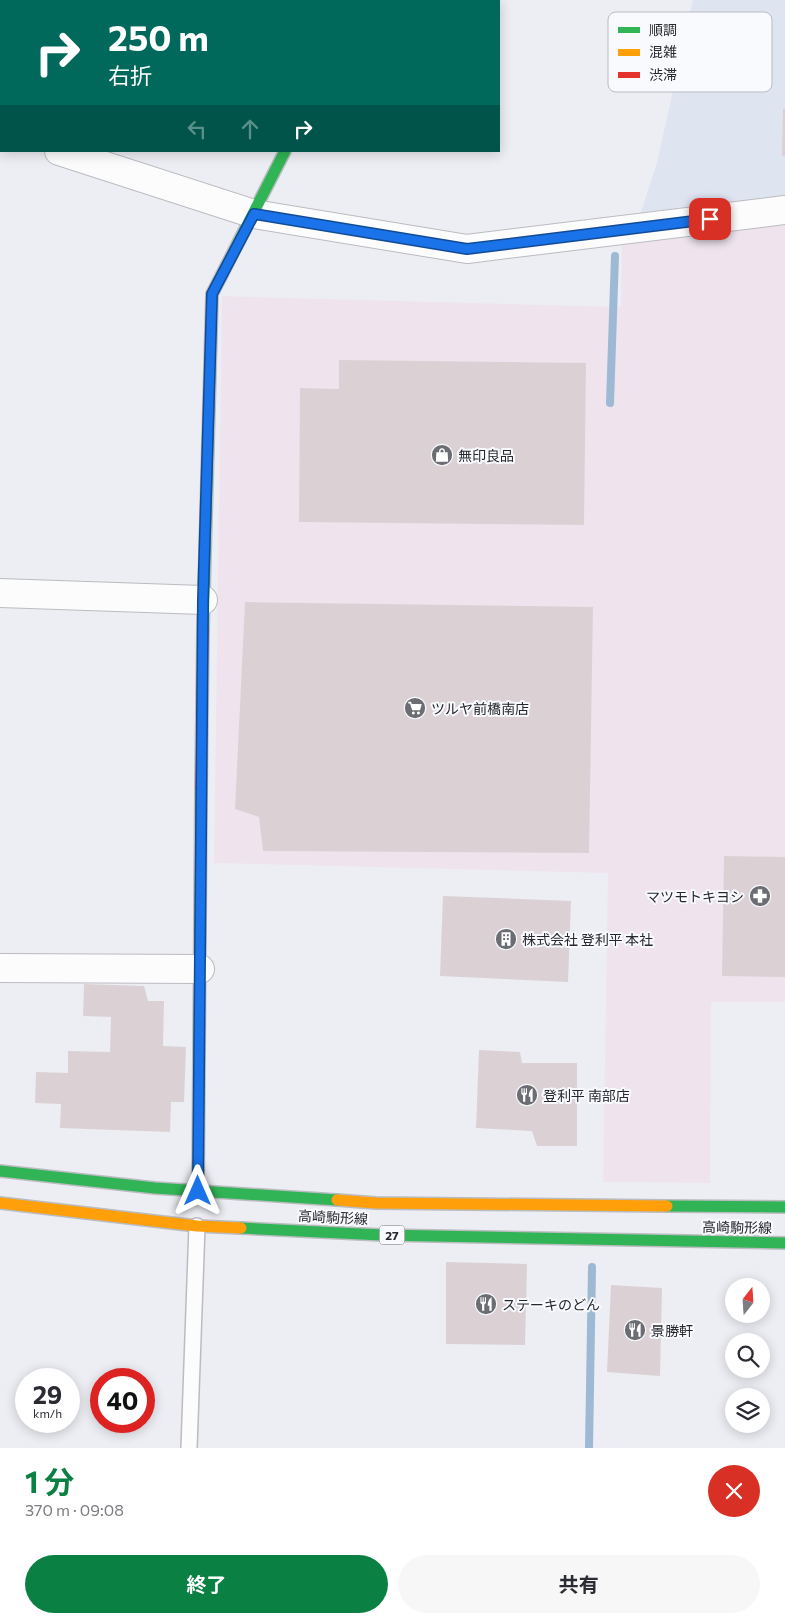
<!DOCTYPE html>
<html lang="ja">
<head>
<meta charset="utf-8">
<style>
	:root { --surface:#fff; --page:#f7f7f7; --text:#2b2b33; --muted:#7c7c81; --accent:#0b8043 }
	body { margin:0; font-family:Commissioner,"Noto Sans JP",sans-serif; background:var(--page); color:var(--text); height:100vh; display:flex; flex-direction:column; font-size:19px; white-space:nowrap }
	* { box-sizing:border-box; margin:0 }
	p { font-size:16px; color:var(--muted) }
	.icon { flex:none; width:28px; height:28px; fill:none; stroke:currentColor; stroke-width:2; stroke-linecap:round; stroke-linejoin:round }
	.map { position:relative; height:1448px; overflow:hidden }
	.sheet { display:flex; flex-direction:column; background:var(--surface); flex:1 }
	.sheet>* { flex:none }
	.guide { position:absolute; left:0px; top:0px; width:500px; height:152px; box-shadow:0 2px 12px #0003; background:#00695c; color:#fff; overflow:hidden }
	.needle { width:32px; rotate:17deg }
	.tools { position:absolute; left:725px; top:1278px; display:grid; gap:10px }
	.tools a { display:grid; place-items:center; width:45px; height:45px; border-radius:50%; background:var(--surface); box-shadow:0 2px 12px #0003; font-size:25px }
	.speed { position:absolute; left:15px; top:1368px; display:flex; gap:10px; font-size:25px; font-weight:700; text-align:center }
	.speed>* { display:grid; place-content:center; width:65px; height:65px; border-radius:50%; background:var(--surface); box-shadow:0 2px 12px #0003; line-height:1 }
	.speed small { font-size:12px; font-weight:400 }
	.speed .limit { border:8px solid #d22; background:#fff; color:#111 }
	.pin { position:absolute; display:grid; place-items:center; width:42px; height:42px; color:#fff; margin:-21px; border-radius:10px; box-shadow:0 2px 8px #0006 }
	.me { position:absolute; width:55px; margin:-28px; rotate:0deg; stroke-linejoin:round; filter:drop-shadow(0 0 4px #0008) }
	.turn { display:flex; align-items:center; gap:18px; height:105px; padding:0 25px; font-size:22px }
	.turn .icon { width:65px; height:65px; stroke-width:2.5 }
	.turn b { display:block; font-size:35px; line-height:42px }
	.lanes { display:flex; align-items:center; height:48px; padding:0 25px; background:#0003; justify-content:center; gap:25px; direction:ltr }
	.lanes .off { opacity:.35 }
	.round { display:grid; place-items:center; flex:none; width:52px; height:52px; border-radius:26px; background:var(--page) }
	.head { display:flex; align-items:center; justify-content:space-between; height:85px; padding:0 25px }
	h1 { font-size:30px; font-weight:700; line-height:38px; color:var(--accent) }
	.button { display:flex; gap:10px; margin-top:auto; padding:10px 25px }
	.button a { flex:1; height:58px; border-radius:30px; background:var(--accent); color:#fff; font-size:20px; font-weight:700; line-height:58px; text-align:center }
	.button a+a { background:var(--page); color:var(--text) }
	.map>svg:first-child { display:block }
	.commercial { fill:#efe4ee }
	.built { fill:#dfe4f1 }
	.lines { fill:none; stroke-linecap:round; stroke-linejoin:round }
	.stream { stroke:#9db9d3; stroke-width:8 }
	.building { fill:#dbd1d4 }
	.lane-casing { stroke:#babcc0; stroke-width:18 }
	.street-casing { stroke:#babcc0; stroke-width:30 }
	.fast-casing { stroke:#babcc0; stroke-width:14 }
	.slow-casing { stroke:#babcc0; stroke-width:14 }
	.jam-casing { stroke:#babcc0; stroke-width:14 }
	.lane { stroke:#fcfcfd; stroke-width:15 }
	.street { stroke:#fcfcfd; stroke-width:28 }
	.fast { stroke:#30b455; stroke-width:11 }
	.slow { stroke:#ff9f0a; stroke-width:11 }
	.jam { stroke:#e5322d; stroke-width:11 }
	.route-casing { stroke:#114b97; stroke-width:12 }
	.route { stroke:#1a73e8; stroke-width:9 }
	.labels { text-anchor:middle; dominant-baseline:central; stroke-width:4; stroke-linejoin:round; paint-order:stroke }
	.shield { fill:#f8fafe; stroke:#65676b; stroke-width:1 }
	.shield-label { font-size:12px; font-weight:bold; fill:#26282c }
	.poi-label { font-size:14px; fill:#26282c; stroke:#f8fafe; text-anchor:start }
	.street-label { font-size:14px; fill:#26282c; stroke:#f8fafe }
	.key { fill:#f8fafe; stroke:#b9bbbf; stroke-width:1 }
	.key-label { font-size:14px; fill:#26282c }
</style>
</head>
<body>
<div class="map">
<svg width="785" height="1448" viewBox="0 0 785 1448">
	<rect width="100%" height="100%" fill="#eceef4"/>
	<path class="commercial" d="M785,223V1002H711L710,1183L603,1182L608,873L214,863L222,296L621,307L622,241Z"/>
	<path class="built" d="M693,0H785V201L638,221L657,163Z"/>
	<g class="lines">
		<g class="stream">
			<path d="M610,403L615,256"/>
			<path d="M589,1448L592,1267"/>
		</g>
	</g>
	<g class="building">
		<path d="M783,109H785V156H782Z"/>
		<path d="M339,360L586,363L584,525L299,522L300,388L339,389Z"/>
		<path d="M245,602L593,607L589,853L263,851L259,817L235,809Z"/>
		<path d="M724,856L785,857V977L722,976Z"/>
		<path d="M443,896L571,901L568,982L440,976Z"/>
		<path d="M84,984L144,986L148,1001H164L163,1046L186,1047L184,1102H171L170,1132L60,1128L61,1104L35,1103L36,1072L68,1073V1051L110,1052L111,1017L83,1016Z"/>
		<path d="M479,1050L520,1052L522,1063H577V1146H537L532,1131L476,1128Z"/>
		<path d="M446,1262L527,1264L525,1345L446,1344Z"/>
		<path d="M611,1285L662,1288L660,1376L607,1372Z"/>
	</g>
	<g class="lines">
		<g class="lane-casing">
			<path id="lane" d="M189,1448L197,1226"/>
		</g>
		<g class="street-casing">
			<g id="street">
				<path d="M360,1L361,0"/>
				<path d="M0,132L1,133"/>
				<path d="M59,151L254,214L467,249L785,210"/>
				<path d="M0,593L203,600"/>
				<path d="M0,968L200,969"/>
			</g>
		</g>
		<g class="fast-casing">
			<g id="fast">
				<path d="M203,629L212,294L285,151"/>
				<path d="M0,1171L155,1188L337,1200"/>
				<path d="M198,1191L201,788"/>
				<path d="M667,1206L785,1207"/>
				<path d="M241,1228L382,1235L785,1243"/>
			</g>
		</g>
		<g class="slow-casing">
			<g id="slow">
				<path d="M337,1200L376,1203L667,1206"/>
				<path d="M0,1203L197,1226L241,1228"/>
			</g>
		</g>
		<g class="jam-casing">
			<path id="jam" d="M201,788L203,629"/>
		</g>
		<use href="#lane" class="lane"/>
		<use href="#street" class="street"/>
		<use href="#fast" class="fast"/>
		<use href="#slow" class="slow"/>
		<use href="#jam" class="jam"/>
	</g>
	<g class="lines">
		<g class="route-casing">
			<path id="route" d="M198,1191L203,600L212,294L254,214L467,249L710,219"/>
		</g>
		<use href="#route" class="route"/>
	</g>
	<defs>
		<g id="shop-disc" transform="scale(1.125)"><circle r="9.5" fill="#6b6d72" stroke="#f8fafe"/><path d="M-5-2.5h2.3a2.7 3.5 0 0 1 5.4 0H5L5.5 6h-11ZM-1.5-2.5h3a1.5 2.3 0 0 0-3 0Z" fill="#fff"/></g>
		<g id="supermarket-disc" transform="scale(1.125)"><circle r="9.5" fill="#6b6d72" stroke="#f8fafe"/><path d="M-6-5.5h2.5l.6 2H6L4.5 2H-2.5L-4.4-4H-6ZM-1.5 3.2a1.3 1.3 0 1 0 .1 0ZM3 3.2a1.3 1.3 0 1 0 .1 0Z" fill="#fff"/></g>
		<g id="pharmacy-disc" transform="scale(1.125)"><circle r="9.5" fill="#6b6d72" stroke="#f8fafe"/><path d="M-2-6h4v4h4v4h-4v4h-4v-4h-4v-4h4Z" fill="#fff"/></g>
		<g id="building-disc" transform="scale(1.125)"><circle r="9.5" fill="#6b6d72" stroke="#f8fafe"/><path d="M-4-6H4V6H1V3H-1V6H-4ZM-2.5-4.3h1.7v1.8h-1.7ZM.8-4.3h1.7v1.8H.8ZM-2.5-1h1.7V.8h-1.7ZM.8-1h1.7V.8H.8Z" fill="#fff"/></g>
		<g id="restaurant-disc" transform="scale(1.125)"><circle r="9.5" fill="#6b6d72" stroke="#f8fafe"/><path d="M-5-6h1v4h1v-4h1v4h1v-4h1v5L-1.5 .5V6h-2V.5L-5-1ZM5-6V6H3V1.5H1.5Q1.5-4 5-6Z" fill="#fff"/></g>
	</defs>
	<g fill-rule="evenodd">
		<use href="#shop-disc" x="442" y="455"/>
		<use href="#supermarket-disc" x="415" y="708"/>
		<use href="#pharmacy-disc" x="760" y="896"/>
		<use href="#building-disc" x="506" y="939"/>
		<use href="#restaurant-disc" x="527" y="1095"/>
		<use href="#restaurant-disc" x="486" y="1304"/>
		<use href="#restaurant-disc" x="635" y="1330"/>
	</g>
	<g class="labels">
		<rect class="shield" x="379.5" y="1225.5" width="25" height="19" rx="4"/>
		<g class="shield-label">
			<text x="392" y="1235">27</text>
		</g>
		<g class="poi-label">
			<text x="458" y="455">無印良品</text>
			<text x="431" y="708">ツルヤ前橋南店</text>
			<text x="744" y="896" text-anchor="end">マツモトキヨシ</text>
			<text x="522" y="939">株式会社 登利平 本社</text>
			<text x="543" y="1095">登利平 南部店</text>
			<text x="502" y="1304">ステーキのどん</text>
			<text x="651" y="1330">景勝軒</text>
		</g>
		<g class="street-label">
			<text transform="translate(333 1217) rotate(3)">高崎駒形線</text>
			<text transform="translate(737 1227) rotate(1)">高崎駒形線</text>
		</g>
	</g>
	<rect x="608" y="12" width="164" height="80" rx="8" class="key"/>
	<rect x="618" y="27" width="22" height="6" fill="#30b455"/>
	<rect x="618" y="49" width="22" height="7" fill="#ff9f0a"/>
	<rect x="618" y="72" width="22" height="6" fill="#e5322d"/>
	<g class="key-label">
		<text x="649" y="35">順調</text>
		<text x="649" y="57">混雑</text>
		<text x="649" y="80">渋滞</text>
	</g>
</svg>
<div class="tools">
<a><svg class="needle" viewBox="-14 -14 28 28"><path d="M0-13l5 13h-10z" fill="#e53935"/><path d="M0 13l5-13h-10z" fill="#7c7c81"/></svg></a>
<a><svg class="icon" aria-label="search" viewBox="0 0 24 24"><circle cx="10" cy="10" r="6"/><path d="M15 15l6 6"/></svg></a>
<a><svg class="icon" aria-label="layers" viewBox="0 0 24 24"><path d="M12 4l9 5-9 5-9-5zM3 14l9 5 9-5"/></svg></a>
</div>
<div class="speed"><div>29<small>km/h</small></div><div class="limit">40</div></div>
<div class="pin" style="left:710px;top:219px;background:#d93025"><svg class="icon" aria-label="arrive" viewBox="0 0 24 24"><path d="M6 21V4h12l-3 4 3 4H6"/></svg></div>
<svg class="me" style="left:198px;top:1191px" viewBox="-20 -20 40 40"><path d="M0-17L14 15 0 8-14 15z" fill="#1a73e8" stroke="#fff" stroke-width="4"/></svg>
<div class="guide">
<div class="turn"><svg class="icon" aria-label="right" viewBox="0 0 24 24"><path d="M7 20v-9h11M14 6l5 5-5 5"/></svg><div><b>250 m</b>右折</div></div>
<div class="lanes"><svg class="icon off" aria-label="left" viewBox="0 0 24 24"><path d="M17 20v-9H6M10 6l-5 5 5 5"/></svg><svg class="icon off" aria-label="ahead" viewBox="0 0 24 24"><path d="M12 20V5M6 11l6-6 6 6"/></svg><svg class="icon" aria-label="right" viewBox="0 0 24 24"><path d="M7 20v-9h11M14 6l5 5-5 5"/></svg></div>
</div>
</div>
<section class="sheet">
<div class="head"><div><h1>1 分</h1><p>370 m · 09:08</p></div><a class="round" style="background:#d93025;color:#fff"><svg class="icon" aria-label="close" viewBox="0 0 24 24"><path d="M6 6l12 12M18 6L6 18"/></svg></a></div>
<div class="button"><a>終了</a><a>共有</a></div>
</section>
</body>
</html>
